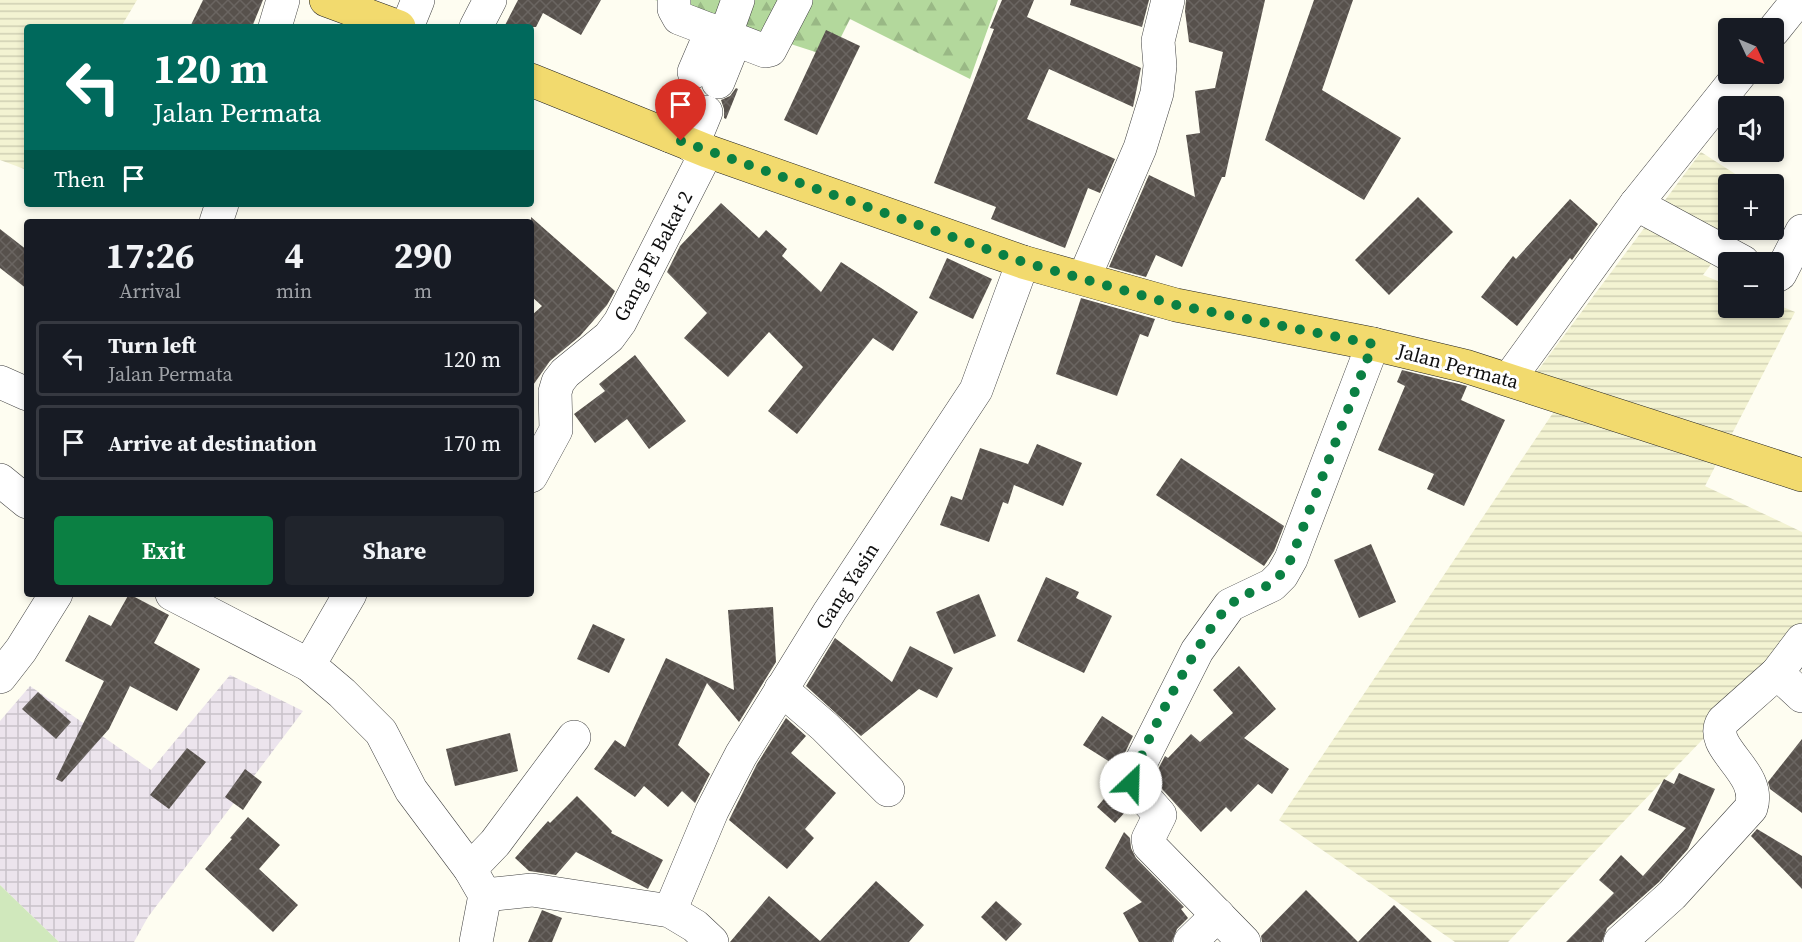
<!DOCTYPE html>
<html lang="en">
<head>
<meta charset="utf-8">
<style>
	:root { --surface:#171b24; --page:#20242c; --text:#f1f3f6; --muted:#9ea1a6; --line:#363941; --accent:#0b8043 }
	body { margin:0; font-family:"Source Serif 4",serif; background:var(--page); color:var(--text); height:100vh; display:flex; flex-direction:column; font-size:22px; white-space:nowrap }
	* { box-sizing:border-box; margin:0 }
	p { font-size:20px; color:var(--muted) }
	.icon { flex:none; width:33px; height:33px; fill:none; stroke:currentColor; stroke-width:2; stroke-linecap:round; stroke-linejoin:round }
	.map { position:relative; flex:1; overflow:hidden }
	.side { position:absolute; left:24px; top:219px; width:510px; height:378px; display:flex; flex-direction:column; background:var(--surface); border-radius:6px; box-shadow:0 3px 9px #0003 }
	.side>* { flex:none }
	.banner { position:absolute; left:24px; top:24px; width:510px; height:183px; border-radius:6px; box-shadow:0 3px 9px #0003; background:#00695c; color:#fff; overflow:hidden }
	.needle { width:39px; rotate:134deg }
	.fabs { position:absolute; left:1718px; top:18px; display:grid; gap:12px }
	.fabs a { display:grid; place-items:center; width:66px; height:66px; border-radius:6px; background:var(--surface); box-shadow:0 3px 9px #0003; font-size:30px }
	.pin { position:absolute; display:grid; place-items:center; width:51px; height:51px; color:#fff; margin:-62px -26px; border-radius:50% 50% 50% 0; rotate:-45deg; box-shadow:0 0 6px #0007 }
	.pin .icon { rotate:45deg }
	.me { position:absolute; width:66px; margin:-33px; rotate:24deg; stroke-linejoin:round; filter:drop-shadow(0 0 4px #0008) }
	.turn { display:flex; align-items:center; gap:21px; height:126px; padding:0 30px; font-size:27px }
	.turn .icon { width:78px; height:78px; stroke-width:2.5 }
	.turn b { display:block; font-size:42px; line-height:51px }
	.then { display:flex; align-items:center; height:57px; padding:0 30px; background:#0003; gap:12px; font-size:22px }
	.eta { display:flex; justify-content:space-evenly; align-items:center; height:102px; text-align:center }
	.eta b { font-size:36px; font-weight:700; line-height:42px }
	.action { display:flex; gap:12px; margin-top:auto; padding:12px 30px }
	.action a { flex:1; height:69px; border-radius:6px; background:var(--accent); color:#fff; font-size:24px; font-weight:700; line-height:69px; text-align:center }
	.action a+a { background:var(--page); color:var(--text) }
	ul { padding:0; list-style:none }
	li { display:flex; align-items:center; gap:18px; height:75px; margin:0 12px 9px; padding:0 18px; border:3px solid var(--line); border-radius:6px }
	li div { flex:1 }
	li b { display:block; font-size:22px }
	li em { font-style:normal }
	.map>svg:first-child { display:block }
	.industrial { fill:url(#industrial-grid) }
	.farmland { fill:url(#farmland-rules) }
	.grass { fill:#d0e8bc }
	.forest { fill:url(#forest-firs) }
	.building { fill:url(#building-cross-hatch) }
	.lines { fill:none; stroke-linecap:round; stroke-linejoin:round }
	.minor-casing { stroke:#424242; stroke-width:34 }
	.major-casing { stroke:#202020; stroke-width:34 }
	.minor { stroke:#fff; stroke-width:33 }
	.major { stroke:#f2da6e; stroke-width:33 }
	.route { stroke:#0b8043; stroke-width:10; stroke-dasharray:0 18 }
	.labels { text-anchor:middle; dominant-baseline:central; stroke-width:6; stroke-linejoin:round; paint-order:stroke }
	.street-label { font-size:20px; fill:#0f0f0f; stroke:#fff }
</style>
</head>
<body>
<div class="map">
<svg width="1802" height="942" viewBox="0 0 1802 942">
	<defs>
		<pattern id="industrial-grid" width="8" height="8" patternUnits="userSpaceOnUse" patternTransform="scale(1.5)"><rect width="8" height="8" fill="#ece4ed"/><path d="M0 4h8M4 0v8" fill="none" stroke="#c9c2ca"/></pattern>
		<pattern id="farmland-rules" width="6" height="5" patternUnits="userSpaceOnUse" patternTransform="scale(1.5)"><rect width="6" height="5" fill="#f3f3d2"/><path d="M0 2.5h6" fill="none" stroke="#cfcfb3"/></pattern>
		<pattern id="forest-firs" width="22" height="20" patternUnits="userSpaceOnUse" patternTransform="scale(1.5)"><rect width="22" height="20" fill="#b3d89c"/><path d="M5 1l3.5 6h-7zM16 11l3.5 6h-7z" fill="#99b885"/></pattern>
		<pattern id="building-cross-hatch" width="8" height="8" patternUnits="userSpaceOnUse" patternTransform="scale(1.5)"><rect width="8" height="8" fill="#57514c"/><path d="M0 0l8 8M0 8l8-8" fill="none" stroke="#6a6561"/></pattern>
	</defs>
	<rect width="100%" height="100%" fill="#fefdf1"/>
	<path class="industrial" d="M230,675L303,711L148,917L134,942H59L0,885V721L30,686L151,770Z"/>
	<g class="farmland">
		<path d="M0,0H137L121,27H27V170L0,160Z"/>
		<path d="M1701,152L1751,184H1728V230H1737L1703,275L1728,285V308H1773V303L1795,312L1705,486L1802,532V636L1508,942H1455L1279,820L1561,401L1521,393Z"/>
	</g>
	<path class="grass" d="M0,885L59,942H0Z"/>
	<path class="forest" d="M655,0H998L970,79L850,19L831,57Z"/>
	<g class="building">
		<path d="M203,0H263L252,27H190Z"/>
		<path d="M518,0H601L581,35L543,13L536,27H504Z"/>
		<path d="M1002,0H1034L1027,17L1141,68L1133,107L1049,69L1027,119L1115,159L1100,193L1088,188L1065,248L991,219L996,207L934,183L994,29L990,28Z"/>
		<path d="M1071,0H1149L1142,27L1070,5Z"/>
		<path d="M1186,0H1265L1225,177H1222L1182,267L1156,255L1146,277L1109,267L1149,175L1195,197L1186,135L1200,133L1195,91L1215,88L1223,52L1189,42L1185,11Z"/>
		<path d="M1314,0H1353L1322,90L1401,138L1364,200L1265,140Z"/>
		<path d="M826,30L860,46L817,135L784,120Z"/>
		<path d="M736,88L738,89L726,119L724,118V109L721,100L730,96Z"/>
		<path d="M1418,197L1453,232L1389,295L1355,260Z"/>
		<path d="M1570,199L1598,224L1572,260L1570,258L1517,326L1481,297L1513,256L1516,259Z"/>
		<path d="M721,203L759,238L766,230L787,249L782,256L821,292L841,262L918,312L893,351L873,338L797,434L768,411L803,367L769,332L728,377L684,338L707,313L667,272L680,246Z"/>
		<path d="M531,217L615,291L607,305L580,336L550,361L531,388V316L542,306L531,296Z"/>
		<path d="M0,229L27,250V289L0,268Z"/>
		<path d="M947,258L992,279L973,319L929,298Z"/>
		<path d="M1081,298L1155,319L1148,337L1140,334L1117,396L1056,374Z"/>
		<path d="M635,355L686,421L649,449L627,419L595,443L574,414L605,391L599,384Z"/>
		<path d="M1402,370L1467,386L1461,400L1505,420L1464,506L1427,489L1434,474L1378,450L1405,386L1397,382Z"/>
		<path d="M1037,444L1082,463L1063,506L1014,485L1008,504L1003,502L989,542L940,525L951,496L962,500L980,448L1028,464Z"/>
		<path d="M1181,458L1284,526L1274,551L1264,566L1156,495Z"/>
		<path d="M1371,544L1396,602L1359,618L1334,560Z"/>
		<path d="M1046,577L1079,592L1076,598L1112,616L1084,673L1017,641Z"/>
		<path d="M129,594L169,615L154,643L200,669L177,711L130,686L109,729L62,782L56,779L104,681L65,661L89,615L111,626Z"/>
		<path d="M979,594L996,636L954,654L936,612Z"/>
		<path d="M773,607L776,662L739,722L707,683L678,745L710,774L695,803L682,791L668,807L644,786L635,797L594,769L615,740L625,747L666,658L734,690L728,610Z"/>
		<path d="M593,624L625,639L609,673L577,659Z"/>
		<path d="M835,638L892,682L910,646L953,668L937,698L919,689L861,736L806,686Z"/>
		<path d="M1239,666L1276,709L1244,738L1289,769L1272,794L1258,784L1231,812L1226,807L1201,832L1153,779L1165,756L1168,758L1191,734L1200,742L1233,713L1213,690Z"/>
		<path d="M38,692L71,722L56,739L22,709Z"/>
		<path d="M1102,716L1133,736L1118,767L1083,745Z"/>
		<path d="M786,718L806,736L791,753L836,793L805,829L814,838L787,869L729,820L757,764Z"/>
		<path d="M510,733L518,771L455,786L446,749Z"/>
		<path d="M1802,739V813L1770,789L1768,782Z"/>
		<path d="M187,748L206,762L169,809L150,795Z"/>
		<path d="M245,769L262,782L243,810L225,797Z"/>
		<path d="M1679,773L1715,789L1688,849L1659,882L1607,928L1602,942H1566L1614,893L1599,880L1621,855L1643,876L1686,828L1648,810L1664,779L1674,784Z"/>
		<path d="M1114,787L1129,808L1115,823L1097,807Z"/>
		<path d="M577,796L612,831L611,833L663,860L648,889L576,852L556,875L529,871L515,858L548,821L550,823Z"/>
		<path d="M248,817L280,845L259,869L298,905L273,932L205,869L232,839L230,838Z"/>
		<path d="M1757,829L1802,856V889L1751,836Z"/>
		<path d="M1124,832L1130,838L1131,848L1136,858L1184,907L1181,909L1188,918L1177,929L1172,942H1139L1123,913L1142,902L1105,868Z"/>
		<path d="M876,881L924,925L909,942H730L769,896L820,941Z"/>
		<path d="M1306,890L1358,942L1394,905L1432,942H1262L1261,936Z"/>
		<path d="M996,901L1022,924L1006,941L981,917Z"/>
		<path d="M542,910L562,918L552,942H528Z"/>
	</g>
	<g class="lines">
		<g class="minor-casing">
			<g id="minor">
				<path d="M674,0V9L679,18L765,51L770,50L796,0"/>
				<path d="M275,27L283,0"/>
				<path d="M407,27L418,0"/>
				<path d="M476,27L490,0"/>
				<path d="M1773,31L1798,0"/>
				<path d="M725,36L738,0"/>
				<path d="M694,72L712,30"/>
				<path d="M718,82L735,40"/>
				<path d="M670,136L683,103"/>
				<path d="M692,146L706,112"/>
				<path d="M1636,204L1743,262"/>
				<path d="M216,222L222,204"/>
				<path d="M1084,278L1140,148L1157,93L1160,66L1158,41L1168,0"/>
				<path d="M1773,278L1780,274L1802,231"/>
				<path d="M1509,379L1636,204L1740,74"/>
				<path d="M0,382L27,394"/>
				<path d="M531,476L556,430L555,392L558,382L565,373L609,337L620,322L707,151"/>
				<path d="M0,480L27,502"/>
				<path d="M172,594L309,665L342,693L381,732L411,790L470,869L485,895L476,942"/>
				<path d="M309,665L350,594"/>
				<path d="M1777,673L1802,696"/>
				<path d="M0,677L21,650L56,594"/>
				<path d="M781,689L825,727L888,790"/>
				<path d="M470,869L495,843L574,737"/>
				<path d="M485,895L532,890L670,911L695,926L712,942"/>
				<path d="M670,911L712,811L741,755L830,611L976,390L1023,262"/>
				<path d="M1190,942L1218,915"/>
				<path d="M1244,942L1149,845L1148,839L1160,815L1131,782L1197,651L1230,605L1272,585L1282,575L1291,559L1373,344"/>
				<path d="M1620,942L1672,895L1751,808C1763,771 1706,748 1723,721L1777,673L1802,640"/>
			</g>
		</g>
		<g class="major-casing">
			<g id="major">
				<path d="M326,0L399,27"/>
				<path d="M531,80L707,151L1023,262L1176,305L1373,344L1465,366L1802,475"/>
			</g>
		</g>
		<use href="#minor" class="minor"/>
		<use href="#major" class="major"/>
	</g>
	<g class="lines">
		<path class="route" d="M681,141L1023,262L1176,305L1373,344L1291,559C1270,596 1258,583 1231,604C1203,628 1142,746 1131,783"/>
	</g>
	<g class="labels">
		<g class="street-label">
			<text transform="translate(653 256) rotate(-62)">Gang PE Bakat 2</text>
			<text transform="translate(1458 366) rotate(15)">Jalan Permata</text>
			<text transform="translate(847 586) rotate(-57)">Gang Yasin</text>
		</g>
	</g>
</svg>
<div class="fabs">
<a><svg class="needle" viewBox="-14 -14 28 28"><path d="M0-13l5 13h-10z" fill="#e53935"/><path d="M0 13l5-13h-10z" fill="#9ea1a6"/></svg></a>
<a><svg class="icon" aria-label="sound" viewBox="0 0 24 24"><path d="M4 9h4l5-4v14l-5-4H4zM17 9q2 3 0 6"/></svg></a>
<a>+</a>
<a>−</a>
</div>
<div class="pin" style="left:681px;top:141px;background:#d93025"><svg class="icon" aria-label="arrive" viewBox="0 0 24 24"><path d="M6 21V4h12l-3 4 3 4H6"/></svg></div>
<svg class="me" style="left:1131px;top:783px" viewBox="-20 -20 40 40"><circle r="19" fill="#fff"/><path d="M0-13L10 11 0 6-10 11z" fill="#0b8043"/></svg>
<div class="banner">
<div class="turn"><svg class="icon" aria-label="left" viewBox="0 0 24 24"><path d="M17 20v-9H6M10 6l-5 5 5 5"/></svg><div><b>120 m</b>Jalan Permata</div></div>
<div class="then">Then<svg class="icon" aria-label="arrive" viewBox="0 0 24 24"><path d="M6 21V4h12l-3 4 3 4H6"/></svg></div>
</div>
<section class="side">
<div class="eta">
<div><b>17:26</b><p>Arrival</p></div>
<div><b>4</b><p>min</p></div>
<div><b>290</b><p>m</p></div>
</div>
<ul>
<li><svg class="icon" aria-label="left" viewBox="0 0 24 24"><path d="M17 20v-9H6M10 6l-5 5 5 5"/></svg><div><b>Turn left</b><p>Jalan Permata</p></div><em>120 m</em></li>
<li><svg class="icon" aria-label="arrive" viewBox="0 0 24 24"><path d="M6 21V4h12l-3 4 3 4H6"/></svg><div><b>Arrive at destination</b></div><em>170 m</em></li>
</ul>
<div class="action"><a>Exit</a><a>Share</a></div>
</section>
</div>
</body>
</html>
